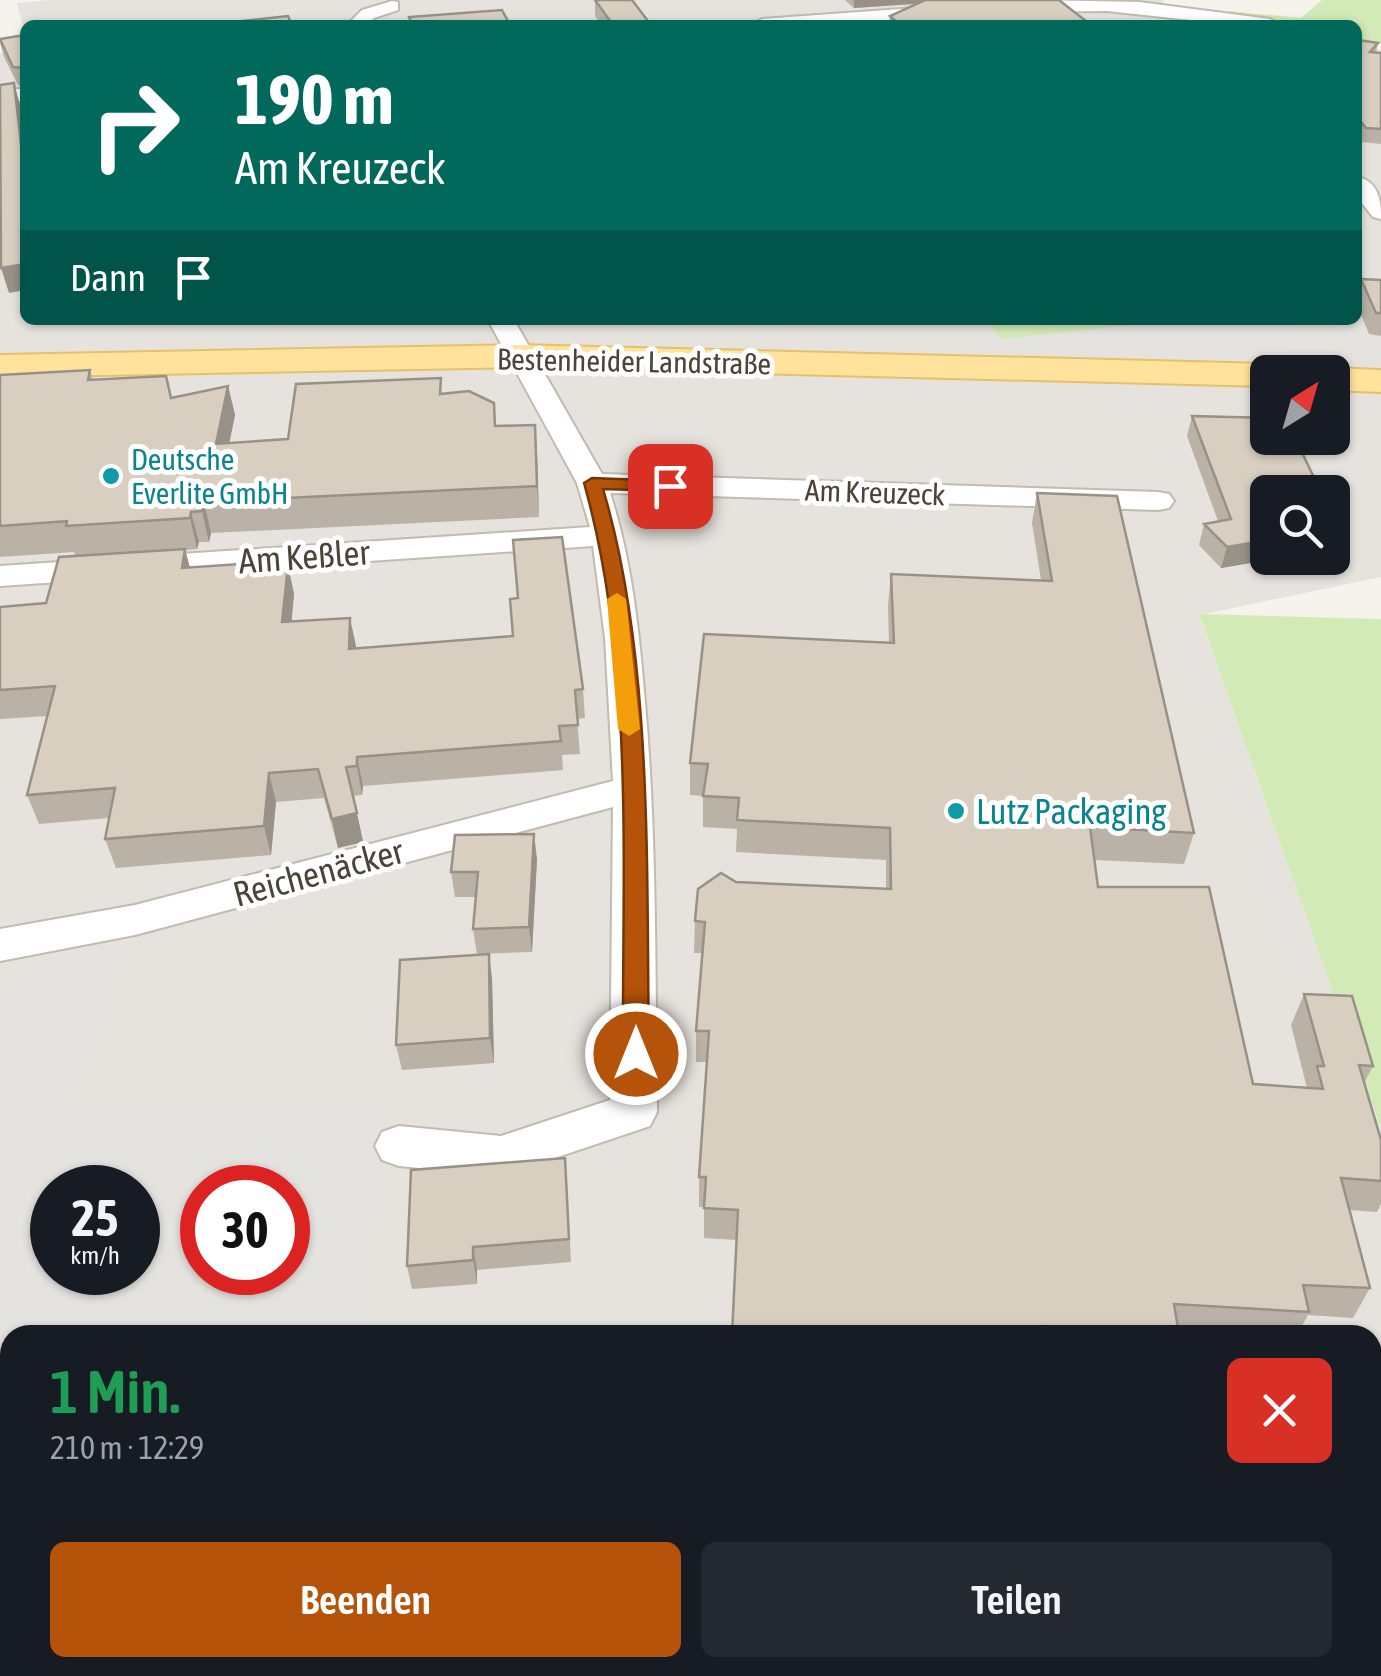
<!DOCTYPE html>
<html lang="de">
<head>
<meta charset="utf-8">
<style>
	:root { --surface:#171b24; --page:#242831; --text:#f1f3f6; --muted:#9ea1a6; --accent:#b45309 }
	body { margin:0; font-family:"Asap Condensed",sans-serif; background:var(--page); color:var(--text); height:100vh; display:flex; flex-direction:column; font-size:38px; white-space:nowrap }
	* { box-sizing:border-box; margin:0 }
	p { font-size:32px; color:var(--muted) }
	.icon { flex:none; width:55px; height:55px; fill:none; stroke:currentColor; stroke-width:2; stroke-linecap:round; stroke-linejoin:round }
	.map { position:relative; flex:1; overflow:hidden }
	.sheet { position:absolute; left:0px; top:1325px; width:1382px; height:352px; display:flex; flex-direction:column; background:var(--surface); border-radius:30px 30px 0 0; box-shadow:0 2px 8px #0004 }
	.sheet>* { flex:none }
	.hud { position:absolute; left:20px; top:20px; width:1342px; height:305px; border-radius:15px; box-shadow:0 2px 8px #0004; background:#00695c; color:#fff; overflow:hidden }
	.needle { width:65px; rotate:37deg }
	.tools { position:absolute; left:1250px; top:355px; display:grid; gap:20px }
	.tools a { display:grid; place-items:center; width:100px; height:100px; border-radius:15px; background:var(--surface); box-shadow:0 2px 8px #0004; font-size:50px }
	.speed { position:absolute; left:30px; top:1165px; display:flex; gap:20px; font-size:50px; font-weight:700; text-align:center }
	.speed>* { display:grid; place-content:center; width:130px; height:130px; border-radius:50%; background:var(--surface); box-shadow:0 2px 8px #0004; line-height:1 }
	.speed small { font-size:25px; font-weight:400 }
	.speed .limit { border:15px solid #d22; background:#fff; color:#111 }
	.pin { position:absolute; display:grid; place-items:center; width:85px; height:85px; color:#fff; margin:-42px; border-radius:20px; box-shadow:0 5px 15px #0006 }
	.me { position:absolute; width:110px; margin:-55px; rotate:0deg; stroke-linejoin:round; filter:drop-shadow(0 0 8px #0008) }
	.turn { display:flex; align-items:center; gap:35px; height:210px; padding:0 50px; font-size:45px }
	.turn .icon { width:130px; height:130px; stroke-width:2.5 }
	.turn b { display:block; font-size:70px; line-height:85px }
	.then { display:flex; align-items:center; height:95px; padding:0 50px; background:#0003; gap:20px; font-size:38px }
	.round { display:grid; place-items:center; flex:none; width:105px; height:105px; border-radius:15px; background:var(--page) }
	.overview { display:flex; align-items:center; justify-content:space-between; height:170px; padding:0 50px }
	h1 { font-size:60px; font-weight:600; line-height:75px; color:#1e9e55 }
	.button { display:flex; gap:20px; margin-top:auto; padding:20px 50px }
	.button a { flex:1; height:115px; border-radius:15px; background:var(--accent); color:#fff; font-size:40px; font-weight:600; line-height:115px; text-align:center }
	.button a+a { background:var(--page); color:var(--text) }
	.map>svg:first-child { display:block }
	.industrial { fill:#e6e2dd; fill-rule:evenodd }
	.green { fill:#d2eab5 }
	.parking { fill:#e5e3e0; fill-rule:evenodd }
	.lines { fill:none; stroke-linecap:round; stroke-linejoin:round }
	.minor-casing { stroke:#c2bbae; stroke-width:4 }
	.major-casing { stroke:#e6c16a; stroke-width:4 }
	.minor { fill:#fff; fill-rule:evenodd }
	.major { fill:#ffe39c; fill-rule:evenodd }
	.wall { fill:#bab2a6 }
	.shaded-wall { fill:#979187 }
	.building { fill:#d8cfc1; stroke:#979187; stroke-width:2.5 }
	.route { fill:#b45309; stroke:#753606; stroke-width:2.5 }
	.slow { fill:#f59e0b }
	.culture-dot { fill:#0f9aa8; stroke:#fff; stroke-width:4 }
	.labels { text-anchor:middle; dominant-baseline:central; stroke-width:10; stroke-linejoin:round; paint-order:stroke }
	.far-street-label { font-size:30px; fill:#4b4439; stroke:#fff }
	.far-culture-label { font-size:30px; fill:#0d838f; stroke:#fff; text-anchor:start }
	.street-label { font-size:35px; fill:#4b4439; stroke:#fff }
	.culture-label { font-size:35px; fill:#0d838f; stroke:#fff; text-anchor:start }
</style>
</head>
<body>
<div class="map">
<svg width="1381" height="1676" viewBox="0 0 1381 1676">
	<rect width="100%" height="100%" fill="#f6f3ec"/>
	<g class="industrial">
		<path d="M49,0H1164L1157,10L1241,25H25V36L17,3Z"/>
		<path d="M1358,45L1381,50V577L1199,615L1381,1128V1411L1373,1412L1372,1335H10V1509L0,1510V53L25,48V320H1358ZM1268,372H1332V438H1268ZM1268,492H1332V558H1268ZM52,1188H138V1272H52ZM202,1188H288V1272H202Z"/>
	</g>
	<g class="green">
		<path d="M1322,0H1381V44L1358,40V25H1270L1213,15L1228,11L1301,18Z"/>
		<path d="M985,320H1248V325L1159,322L1001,339Z"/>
		<path d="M1199,614L1381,619V1128Z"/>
		<path d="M1381,1411V1676H0V1510L10,1509V1668H1372V1412Z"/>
	</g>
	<g class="parking">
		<path d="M1358,319L1369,342L1381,343V360L1344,353L1330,320Z"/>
		<path d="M1248,320H1299L1310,349L1128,350L1119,343L1027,354L1015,340L1159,322L1248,325Z"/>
		<path d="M128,944L56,1103L386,1102L358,1335H10V1472H0V1009L22,969ZM52,1188H138V1272H52ZM202,1188H288V1272H202Z"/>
	</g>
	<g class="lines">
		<g class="minor-casing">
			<g id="minor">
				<path d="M1035,0L1139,2L1270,19L1279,25H1237L1107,11L1006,12L997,7L1006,2Z"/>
				<path d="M392,1L398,2V10L374,18L367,25H347L362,10Z"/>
				<path d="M943,6L949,7V15L834,25H753L762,19Z"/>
				<path d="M25,88V100L0,104V92Z"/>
				<path d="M1358,177C1379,182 1381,201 1381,219L1373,217L1358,198Z"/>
				<path d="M488,320H514L602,474L1158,492L1169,494L1174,501L1169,508L1158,510L610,493C632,560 639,631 645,702C657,838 655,975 657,1112L650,1126L501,1176L399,1166L382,1160L375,1146L382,1132L399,1126L501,1136L610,1100L613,807L135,935L0,961V929L135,905L613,781L605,638L593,546L0,586V566L590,527L577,483Z"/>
			</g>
		</g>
		<g class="major-casing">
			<g id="major">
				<path d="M519,345L1268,364L1281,367L1285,372H1268V386L519,367L0,377V355Z"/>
				<path d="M1332,368L1381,370V392L1332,390V372H1318Z"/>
			</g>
		</g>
		<use href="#minor" class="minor"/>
		<use href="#major" class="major"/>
	</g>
	<g class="wall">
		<path d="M595,0L651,25H602L595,16Z"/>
		<path d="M845,0H1046L1091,25H889L890,16L917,4L854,8Z"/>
		<path d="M25,35V86L18,85L4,57L0,43Z"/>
		<path d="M1358,40L1378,43L1376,52L1381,53V144L1361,142L1358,138Z"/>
		<path d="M1361,279L1381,280V336L1369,334L1358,308V290Z"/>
		<path d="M90,370L93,380L171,398L228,386L235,415L229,443L288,439L443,394L496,426L537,455L539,517L211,533L209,542H199L197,549L185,550L190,567L255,569L288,566L294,594L291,622L355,648L583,689L585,718L577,719L580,754L562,755L563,770L363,786L362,795L353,796L363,842L338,848L324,798L276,802L271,855L116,868L105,839L109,818L39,824L27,795L48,716L0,719V607L46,603L75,556L74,552L0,557V375Z"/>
		<path d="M1192,416L1319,488L1318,492H1268V558H1280L1221,568L1199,545L1204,524L1218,521L1187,436Z"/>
		<path d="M1037,493L1194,833L1184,864L1095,860L1098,887L1253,1084L1307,1088L1291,1025L1304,994L1373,1066L1364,1083L1381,1140V1204L1377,1212L1349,1210L1370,1288L1353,1318L1308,1315L1297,1335H732L737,1240L704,1238V1207H699V1177L707,1062H696V1031L702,953H694L695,921L736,882L886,889V860L736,852L737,829L703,827V796L690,795V763L889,643L888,605L891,574L1041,580L1032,523Z"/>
		<path d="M537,859L532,952L477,954L473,929L476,897H455L451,872Z"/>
		<path d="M492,978L494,1063L402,1070L396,1045Z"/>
		<path d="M567,1182L571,1262L477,1270V1284L412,1289L407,1266Z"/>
	</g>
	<g class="shaded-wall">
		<path d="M854,0H968L854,8Z"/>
		<path d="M14,83L20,105L25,144V162L22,152Z"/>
		<path d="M25,264V290L9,293L1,268Z"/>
		<path d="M893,320H929L892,324Z"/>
		<path d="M228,386L235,415L223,474L216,444Z"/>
		<path d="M535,425L537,455L539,517L537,486Z"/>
		<path d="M204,502L211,533L209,542L202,511Z"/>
		<path d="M191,512L199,542L197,549L190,518Z"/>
		<path d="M1268,540V558H1280L1221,568L1227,547Z"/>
		<path d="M185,549L192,577L182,568Z"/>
		<path d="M288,566L294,594L289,651L282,622Z"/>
		<path d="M350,618L356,646L354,677L349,649Z"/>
		<path d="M357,757L363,786L362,795L357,766Z"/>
		<path d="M269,773L276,802L271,855L264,826Z"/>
		<path d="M357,813L363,842L338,848L332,819Z"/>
		<path d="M534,834L537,859L532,952L529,927Z"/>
		<path d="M489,954L492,978L494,1063L490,1038Z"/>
		<path d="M473,1247L477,1270V1284L473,1260Z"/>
	</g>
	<g class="building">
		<path d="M595,0H632L651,25H613Z"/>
		<path d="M925,0H1059L1091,25H900L890,16Z"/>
		<path d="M502,10L510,25H412L409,17Z"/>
		<path d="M288,16L292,25H206Z"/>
		<path d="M25,35V68L13,67L0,39Z"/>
		<path d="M1358,40L1378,43L1370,52L1381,53V129L1366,128L1358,118Z"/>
		<path d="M14,83L22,152L25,151V264L1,268L0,85Z"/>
		<path d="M1361,279L1381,280V313H1376Z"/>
		<path d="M90,370L88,380L166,376L171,398L228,386L216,444L288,439L296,384L441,378L440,394L469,391L494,403L495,426L535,425L537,486L204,502L202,511L191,512L190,518L66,526L67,521L0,526V375Z"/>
		<path d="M1192,416L1268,418V438H1295L1319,488L1273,487L1279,492H1268V540L1227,547L1204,524L1231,519Z"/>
		<path d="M1037,493L1117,496L1194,833L1090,827L1098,887H1209L1253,1084L1323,1089L1317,1066H1324L1304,994L1352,996L1373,1066L1359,1065L1381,1140V1181L1341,1178L1370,1288L1303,1285L1309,1312L1174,1304L1179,1334L1046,1326L1047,1335H732L738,1210L704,1208L706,1177H699L709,1031H696L705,922L695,921L698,889L721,873L736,882L891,889L890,828L737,820L739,798L703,796L708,764L690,763L704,634L894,643L891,574L1052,581Z"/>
		<path d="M562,537L583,689L575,690L578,725L559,726L561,741L357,757V766L346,767L357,813L332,819L318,769L269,773L264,826L105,839L115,788L27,795L55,686L0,690V607L46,603L59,557L185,549L182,568L254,563L253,569L288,566L282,622L350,618L349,649L513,636L510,599L518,598L513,540Z"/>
		<path d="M534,834L529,927L473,929L478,872H451L455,835Z"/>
		<path d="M489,954L490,1038L396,1045L400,960Z"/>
		<path d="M565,1158L569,1239L473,1247V1260L407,1266L411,1170Z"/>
	</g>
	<path class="route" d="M592,478L670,481L678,486L670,491L603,489C654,660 646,875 649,1054L645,1062L636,1065L627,1062L623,1054C622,869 635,663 584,483Z"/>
	<path class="slow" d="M617,593L626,599L640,729L629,736L618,729L607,599Z"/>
	<g class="culture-dot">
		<circle cx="111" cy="476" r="10"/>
		<circle cx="956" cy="811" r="10"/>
	</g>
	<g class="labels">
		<g class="far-street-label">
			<text transform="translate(634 361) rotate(1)">Bestenheider Landstraße</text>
			<text transform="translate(875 492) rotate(2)">Am Kreuzeck</text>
		</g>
		<g class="far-culture-label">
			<text x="131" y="459">Deutsche<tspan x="131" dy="34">Everlite GmbH</tspan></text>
		</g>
		<g class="street-label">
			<text transform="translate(304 556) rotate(-4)">Am Keßler</text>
			<text transform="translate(318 872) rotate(-15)">Reichenäcker</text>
		</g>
		<g class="culture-label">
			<text x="976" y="811">Lutz Packaging</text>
		</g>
	</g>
</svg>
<div class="tools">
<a><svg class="needle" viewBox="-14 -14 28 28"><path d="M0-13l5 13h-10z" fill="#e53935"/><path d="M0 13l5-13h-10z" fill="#9ea1a6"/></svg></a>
<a><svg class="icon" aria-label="search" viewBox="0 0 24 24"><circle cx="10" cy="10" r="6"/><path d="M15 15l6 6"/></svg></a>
</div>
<div class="speed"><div>25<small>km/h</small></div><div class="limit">30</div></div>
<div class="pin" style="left:670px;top:486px;background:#d93025"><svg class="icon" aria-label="arrive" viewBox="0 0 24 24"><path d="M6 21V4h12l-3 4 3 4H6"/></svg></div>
<svg class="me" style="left:636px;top:1054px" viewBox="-20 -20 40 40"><circle r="17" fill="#b45309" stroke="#fff" stroke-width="3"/><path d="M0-11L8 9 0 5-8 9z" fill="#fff"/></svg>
<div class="hud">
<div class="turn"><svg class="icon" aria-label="right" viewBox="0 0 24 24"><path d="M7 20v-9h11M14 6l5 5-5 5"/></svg><div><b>190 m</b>Am Kreuzeck</div></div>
<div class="then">Dann<svg class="icon" aria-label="arrive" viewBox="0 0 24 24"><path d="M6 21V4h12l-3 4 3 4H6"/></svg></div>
</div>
<section class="sheet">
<div class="overview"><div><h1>1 Min.</h1><p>210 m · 12:29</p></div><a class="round" style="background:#d93025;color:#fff"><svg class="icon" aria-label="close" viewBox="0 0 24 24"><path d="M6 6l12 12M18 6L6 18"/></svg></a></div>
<div class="button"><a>Beenden</a><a>Teilen</a></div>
</section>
</div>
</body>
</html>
